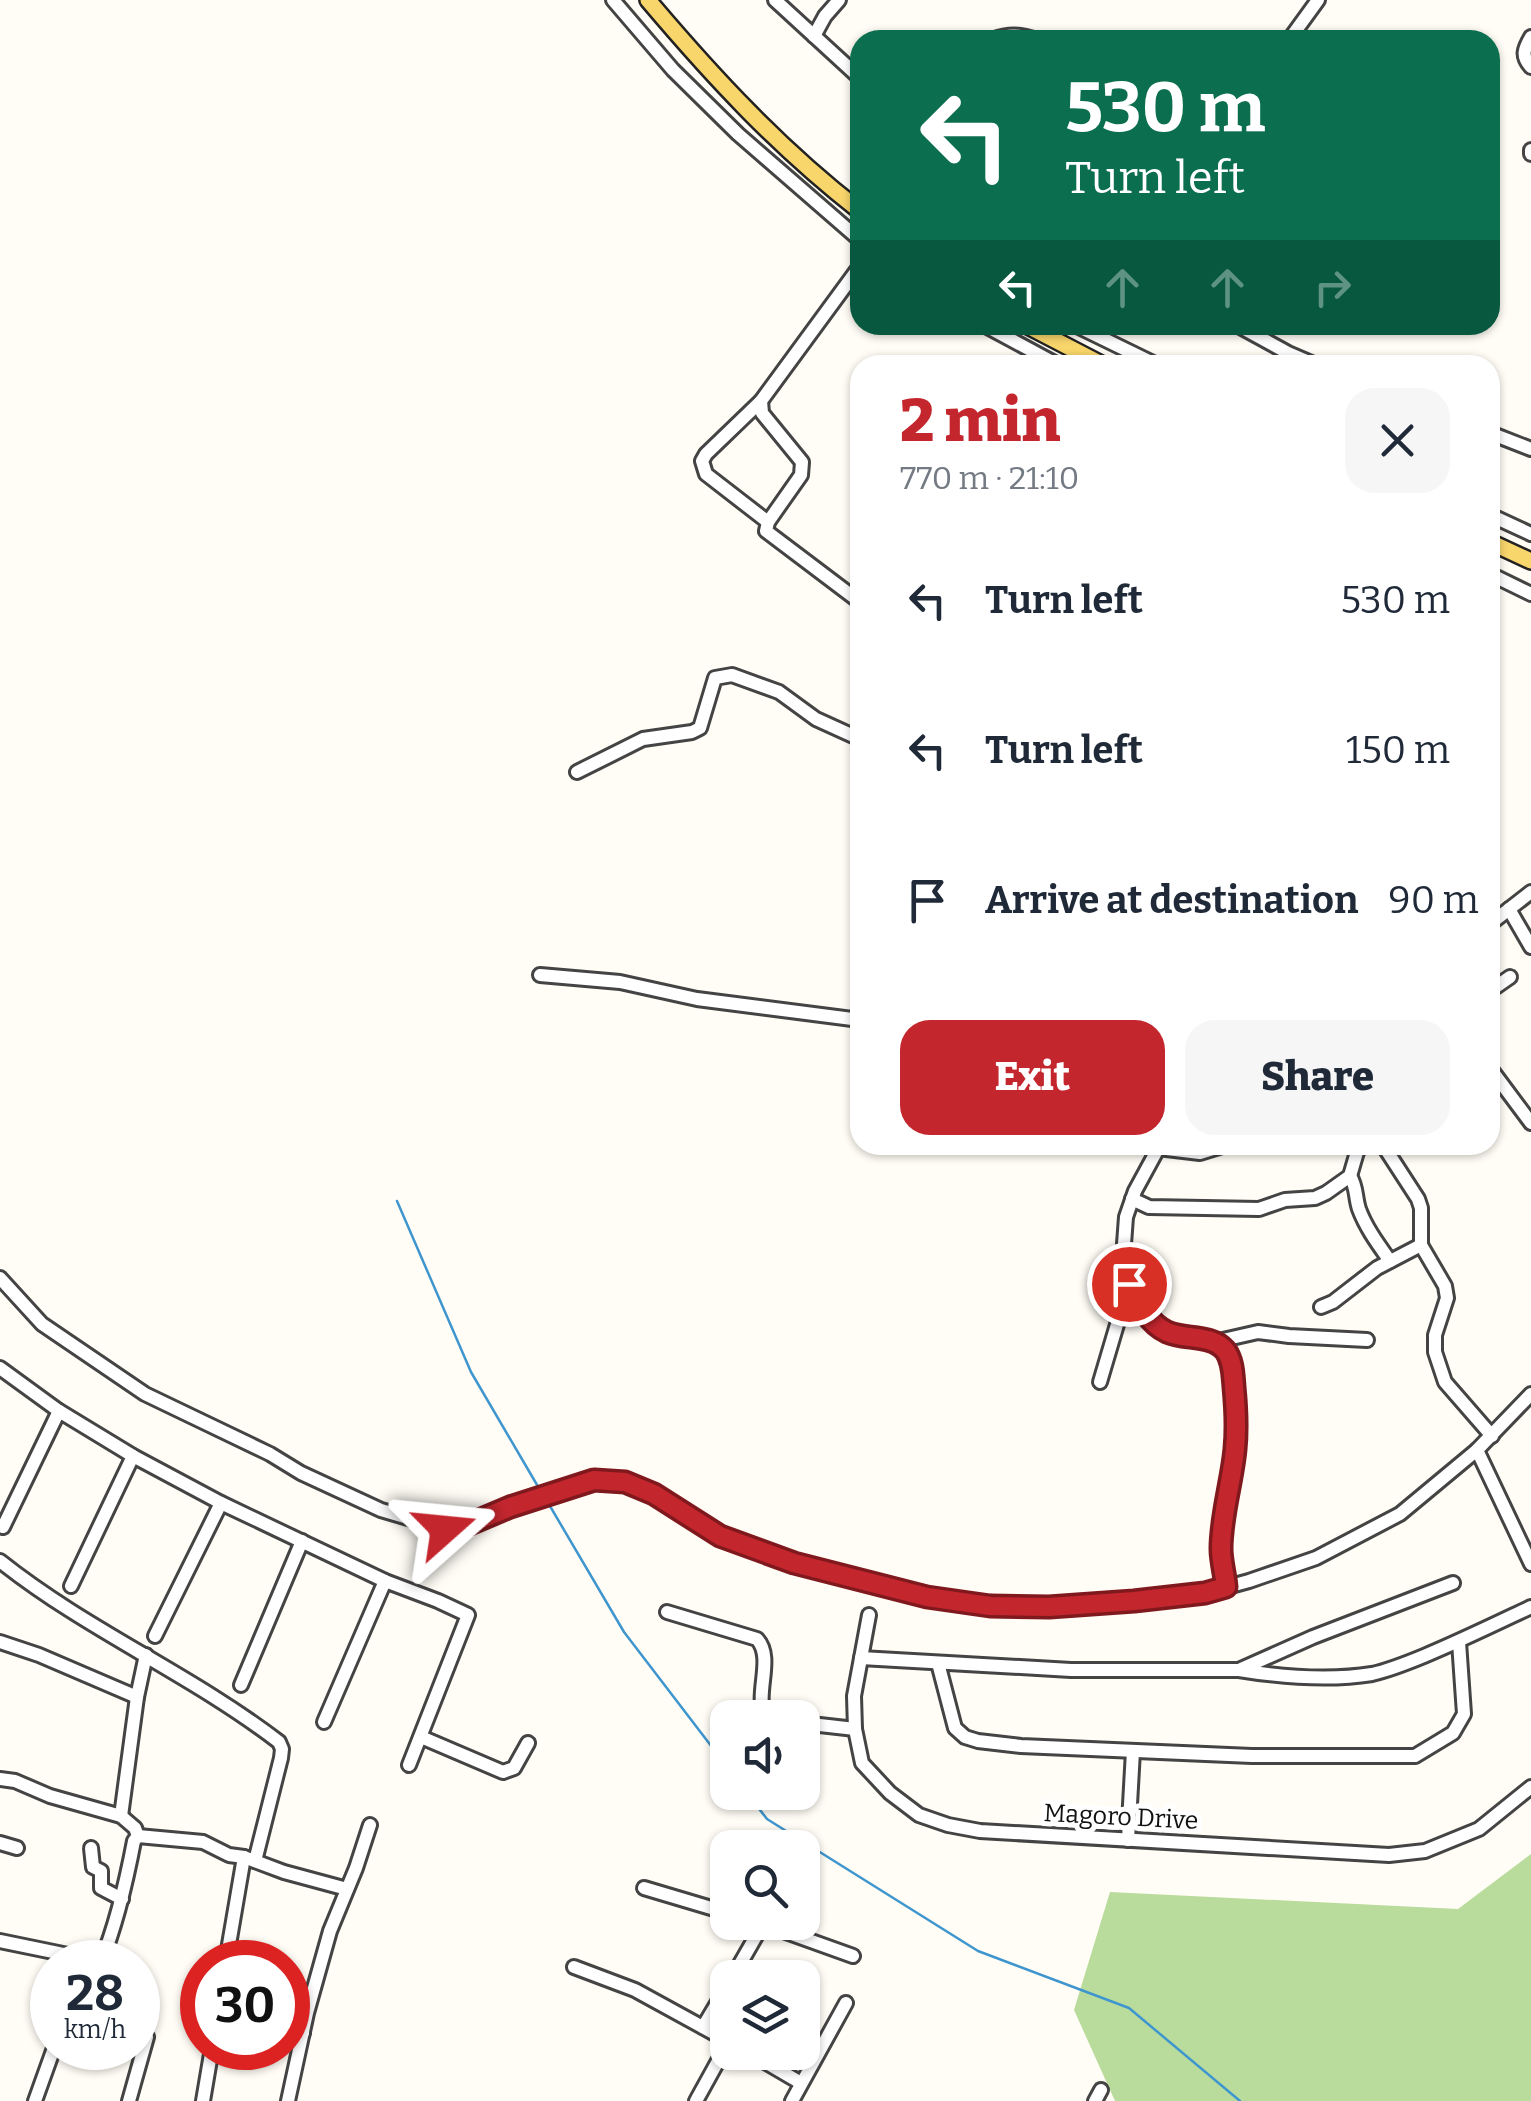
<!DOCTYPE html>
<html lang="en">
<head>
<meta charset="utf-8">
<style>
	:root { --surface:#fff; --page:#f6f6f7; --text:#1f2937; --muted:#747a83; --accent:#c4262e }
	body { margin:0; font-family:Bitter,serif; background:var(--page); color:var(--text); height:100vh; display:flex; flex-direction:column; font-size:38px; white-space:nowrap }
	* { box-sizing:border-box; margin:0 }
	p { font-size:32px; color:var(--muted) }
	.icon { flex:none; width:55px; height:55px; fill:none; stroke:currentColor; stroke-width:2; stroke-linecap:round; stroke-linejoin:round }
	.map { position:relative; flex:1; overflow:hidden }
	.side { position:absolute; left:850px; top:355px; width:650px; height:800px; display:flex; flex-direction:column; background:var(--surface); border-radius:30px; box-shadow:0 2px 8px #0004 }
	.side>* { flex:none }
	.top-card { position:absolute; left:850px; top:30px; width:650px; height:305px; border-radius:30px; box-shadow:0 2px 8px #0004; background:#0b6e4f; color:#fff; overflow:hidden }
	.fabs { position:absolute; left:710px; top:1700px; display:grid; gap:20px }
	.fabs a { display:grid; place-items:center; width:110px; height:110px; border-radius:20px; background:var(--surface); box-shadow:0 2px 8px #0004; font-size:50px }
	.speed { position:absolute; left:30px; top:1940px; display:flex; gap:20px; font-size:50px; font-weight:700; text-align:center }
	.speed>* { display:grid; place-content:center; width:130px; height:130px; border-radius:50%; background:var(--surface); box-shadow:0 2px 8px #0004; line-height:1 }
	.speed small { font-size:25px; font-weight:400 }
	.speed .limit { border:15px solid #d22; background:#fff; color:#111 }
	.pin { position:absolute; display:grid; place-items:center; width:85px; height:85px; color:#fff; margin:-42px; border:5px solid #fff; border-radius:50%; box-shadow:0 2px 10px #0007 }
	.me { position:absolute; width:110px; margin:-55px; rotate:72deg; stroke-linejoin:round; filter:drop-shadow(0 0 8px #0008) }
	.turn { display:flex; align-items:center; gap:35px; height:210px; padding:0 50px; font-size:45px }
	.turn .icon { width:130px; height:130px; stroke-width:2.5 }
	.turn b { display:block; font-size:70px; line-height:85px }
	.lanes { display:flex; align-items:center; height:95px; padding:0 50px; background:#0003; justify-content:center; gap:50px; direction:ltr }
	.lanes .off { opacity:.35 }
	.round { display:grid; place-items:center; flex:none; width:105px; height:105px; border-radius:30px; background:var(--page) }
	.overview { display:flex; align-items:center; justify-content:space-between; height:170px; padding:0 50px }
	h1 { font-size:60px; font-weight:800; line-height:75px; color:var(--accent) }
	.cta { display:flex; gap:20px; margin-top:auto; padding:20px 50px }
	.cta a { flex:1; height:115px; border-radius:30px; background:var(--accent); color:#fff; font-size:40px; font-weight:800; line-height:115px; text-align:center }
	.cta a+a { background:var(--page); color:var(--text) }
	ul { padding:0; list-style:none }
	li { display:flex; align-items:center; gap:30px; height:150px; padding:0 50px }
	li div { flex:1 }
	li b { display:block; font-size:38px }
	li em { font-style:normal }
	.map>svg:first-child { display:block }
	.forest { fill:#b9dc9c }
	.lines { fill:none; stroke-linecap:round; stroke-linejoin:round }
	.stream { stroke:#3f96cf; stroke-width:2.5 }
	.minor-casing { stroke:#444; stroke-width:18 }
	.major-casing { stroke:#222; stroke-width:20 }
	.minor { stroke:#fff; stroke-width:12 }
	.major { stroke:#f9d66b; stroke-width:15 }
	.route-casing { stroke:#7f191e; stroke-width:25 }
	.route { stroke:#c4262e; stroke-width:18 }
	.labels { text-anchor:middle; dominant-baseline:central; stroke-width:10; stroke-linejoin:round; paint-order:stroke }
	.street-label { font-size:25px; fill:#111; stroke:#fff }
</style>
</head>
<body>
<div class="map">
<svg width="1531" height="2101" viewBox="0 0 1531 2101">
	<rect width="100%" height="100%" fill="#fffdf5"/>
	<path class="forest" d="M1531,1854V2101H1115L1074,2010L1110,1892L1458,1909Z"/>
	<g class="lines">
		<g class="stream">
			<path d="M397,1201L471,1372L540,1490"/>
			<path d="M547,1501L624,1632L728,1768"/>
			<path d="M746,1792L767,1819L978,1951L1129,2008L1240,2101"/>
		</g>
		<g class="minor-casing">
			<g id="minor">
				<path d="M613,0L673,70L738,134L860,240"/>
				<path d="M775,0L860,78"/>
				<path d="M814,36L825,16L839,0"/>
				<path d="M1531,37C1524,49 1521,56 1531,67"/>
				<path d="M992,40C1008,34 1020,34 1036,40"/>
				<path d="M1289,40L1318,0"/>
				<path d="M1531,150V154"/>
				<path d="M984,325L1058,365"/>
				<path d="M1075,325L1157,365"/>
				<path d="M1237,325L1288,353L1316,365"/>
				<path d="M761,401L762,413L802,462L801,475L768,522L766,531L860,602"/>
				<path d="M1490,433L1531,449"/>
				<path d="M1490,515L1531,534"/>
				<path d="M768,522L706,474L702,461L706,454L761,401L860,266"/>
				<path d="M1490,574L1531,594"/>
				<path d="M577,772L643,739L692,732L700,728L715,678L732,675L779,692L816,719L860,739"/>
				<path d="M1509,909L1531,947"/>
				<path d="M1490,924L1531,892"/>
				<path d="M540,975L620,982L697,999L860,1020"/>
				<path d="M1490,991L1510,977"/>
				<path d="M1490,1068L1531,1123"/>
				<path d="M1160,1145L1135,1191L1126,1217L1124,1244L1129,1284L1148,1316L1158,1326L1169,1333L1214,1342L1258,1332L1289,1336L1367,1340"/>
				<path d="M1383,1145L1418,1199L1421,1208V1245L1445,1286L1447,1298L1435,1335V1352L1445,1382L1492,1436"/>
				<path d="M1158,1148L1200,1153L1226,1145"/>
				<path d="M1350,1176C1357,1187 1355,1197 1359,1209C1366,1228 1378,1244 1390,1261"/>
				<path d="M1132,1199L1149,1207L1259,1209L1285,1200L1315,1198L1326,1193L1350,1176L1357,1152L1362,1145"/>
				<path d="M0,1278L42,1324L145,1394L270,1454L301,1473L381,1510L445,1529L465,1526L510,1507L594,1481L625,1482L654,1493L720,1536L794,1563L927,1597L990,1606L1049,1607L1134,1601L1205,1593L1249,1581L1316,1558L1400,1514L1477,1450L1531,1394"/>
				<path d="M1321,1307L1333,1302L1377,1268L1421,1245"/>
				<path d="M1214,1342L1224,1349L1233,1371L1236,1418L1235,1451L1224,1511L1221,1548L1226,1587"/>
				<path d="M0,1368L59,1411L133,1456L221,1503L385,1581L438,1601L468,1615L409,1765"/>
				<path d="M1100,1382L1129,1284"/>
				<path d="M1477,1450L1531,1564"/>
				<path d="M3,1527L59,1411"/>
				<path d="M0,1561C88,1631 189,1673 279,1742L282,1749L281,1758L255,1861"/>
				<path d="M71,1586L133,1456"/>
				<path d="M667,1612L757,1639C775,1659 753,1695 766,1718"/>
				<path d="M869,1615L854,1696L855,1729L862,1763L890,1793L919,1815L948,1825L980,1831L1389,1855L1425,1851L1479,1829L1531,1787"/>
				<path d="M155,1636L221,1503"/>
				<path d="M0,1642L39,1655L137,1697"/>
				<path d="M861,1658L1071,1670H1239C1282,1677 1329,1681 1372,1674C1390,1670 1407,1663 1424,1656C1460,1641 1495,1624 1531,1607"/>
				<path d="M938,1663L955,1728L965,1737L978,1741L1021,1746L1252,1756H1415L1453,1733L1464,1714L1459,1642"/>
				<path d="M1241,1669L1313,1637L1453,1583"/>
				<path d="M241,1685L302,1541"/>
				<path d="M324,1722L385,1581"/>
				<path d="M802,1723L855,1729"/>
				<path d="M421,1737L503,1772L514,1768L528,1743"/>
				<path d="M0,1779L15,1781L50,1796L121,1816L135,1828L138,1836"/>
				<path d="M121,1816L137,1697L146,1655"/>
				<path d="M138,1836L203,1842L229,1855L244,1857L284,1872L347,1889"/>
				<path d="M1128,1840L1133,1751"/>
				<path d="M0,1843L17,1848"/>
				<path d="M91,1848L93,1867L101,1871V1888L122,1899"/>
				<path d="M644,1888L728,1913"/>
				<path d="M758,1922L853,1956"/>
				<path d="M0,1941L68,1955L85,1962"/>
				<path d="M101,1962C117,1923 126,1883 134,1841L138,1836"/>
				<path d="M226,1962L244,1857"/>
				<path d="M574,1967L635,1990L728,2041"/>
				<path d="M732,1978L763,1924"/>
				<path d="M703,2027L728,1985"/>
				<path d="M288,2031L303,2033"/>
				<path d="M748,2052L801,2083"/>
				<path d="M35,2101L54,2048"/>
				<path d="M129,2101L147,2037"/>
				<path d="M203,2101L212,2048"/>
				<path d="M288,2101L307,2013L330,1931L356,1868L370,1825"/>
				<path d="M696,2101L728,2043"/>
				<path d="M792,2101L846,2003"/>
				<path d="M1095,2101L1101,2090"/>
			</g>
		</g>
		<g class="major-casing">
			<g id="major">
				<path d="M648,0C714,78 779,148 860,211"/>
				<path d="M1026,325L1103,365"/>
				<path d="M1490,542L1531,561"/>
			</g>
		</g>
		<use href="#minor" class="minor"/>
		<use href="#major" class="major"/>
	</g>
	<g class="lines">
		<g class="route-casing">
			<path id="route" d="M445,1529L465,1526L510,1507L594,1480L625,1482L654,1494L720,1536L794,1563L927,1597L990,1606L1049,1607L1134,1601L1205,1593L1226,1587C1225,1575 1221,1561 1221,1549C1221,1515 1232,1482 1235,1449C1237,1429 1236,1408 1234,1387C1233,1375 1233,1360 1225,1350C1211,1334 1185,1340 1167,1332C1148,1323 1138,1302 1129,1284"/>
		</g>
		<use href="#route" class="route"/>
	</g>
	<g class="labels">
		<g class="street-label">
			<text transform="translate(1121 1817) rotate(3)">Magoro Drive</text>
		</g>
	</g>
</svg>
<div class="fabs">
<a><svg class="icon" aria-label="sound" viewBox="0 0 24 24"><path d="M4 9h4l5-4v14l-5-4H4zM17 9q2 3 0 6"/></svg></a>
<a><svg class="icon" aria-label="search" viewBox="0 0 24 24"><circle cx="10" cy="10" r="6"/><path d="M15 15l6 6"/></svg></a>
<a><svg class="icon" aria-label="layers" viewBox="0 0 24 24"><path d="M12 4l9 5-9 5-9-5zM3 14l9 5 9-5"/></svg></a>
</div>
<div class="speed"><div>28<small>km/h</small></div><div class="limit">30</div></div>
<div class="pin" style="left:1129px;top:1284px;background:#d93025"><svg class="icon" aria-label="arrive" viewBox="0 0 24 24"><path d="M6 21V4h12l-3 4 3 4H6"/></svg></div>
<svg class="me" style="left:445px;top:1529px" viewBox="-20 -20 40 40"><path d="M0-17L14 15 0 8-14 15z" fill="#c4262e" stroke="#fff" stroke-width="4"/></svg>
<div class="top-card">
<div class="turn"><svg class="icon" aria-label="left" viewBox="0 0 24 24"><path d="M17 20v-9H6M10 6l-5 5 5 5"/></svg><div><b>530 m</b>Turn left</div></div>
<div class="lanes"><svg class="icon" aria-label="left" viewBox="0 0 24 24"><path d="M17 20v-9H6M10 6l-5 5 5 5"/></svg><svg class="icon off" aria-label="ahead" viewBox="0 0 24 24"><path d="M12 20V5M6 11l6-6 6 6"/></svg><svg class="icon off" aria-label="ahead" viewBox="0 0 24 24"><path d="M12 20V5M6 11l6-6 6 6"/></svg><svg class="icon off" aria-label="right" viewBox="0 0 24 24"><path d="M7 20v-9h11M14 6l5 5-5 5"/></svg></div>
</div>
<section class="side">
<div class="overview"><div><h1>2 min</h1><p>770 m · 21:10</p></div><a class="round"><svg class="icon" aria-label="close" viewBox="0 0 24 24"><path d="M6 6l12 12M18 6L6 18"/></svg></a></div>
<ul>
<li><svg class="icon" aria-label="left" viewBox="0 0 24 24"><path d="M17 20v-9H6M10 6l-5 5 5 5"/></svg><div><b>Turn left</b></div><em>530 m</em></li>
<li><svg class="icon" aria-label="left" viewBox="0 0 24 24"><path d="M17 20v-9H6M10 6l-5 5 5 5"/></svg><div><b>Turn left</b></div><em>150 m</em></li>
<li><svg class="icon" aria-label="arrive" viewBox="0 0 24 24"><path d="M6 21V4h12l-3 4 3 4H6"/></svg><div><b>Arrive at destination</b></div><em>90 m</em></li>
</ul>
<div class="cta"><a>Exit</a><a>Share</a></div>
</section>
</div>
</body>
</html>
